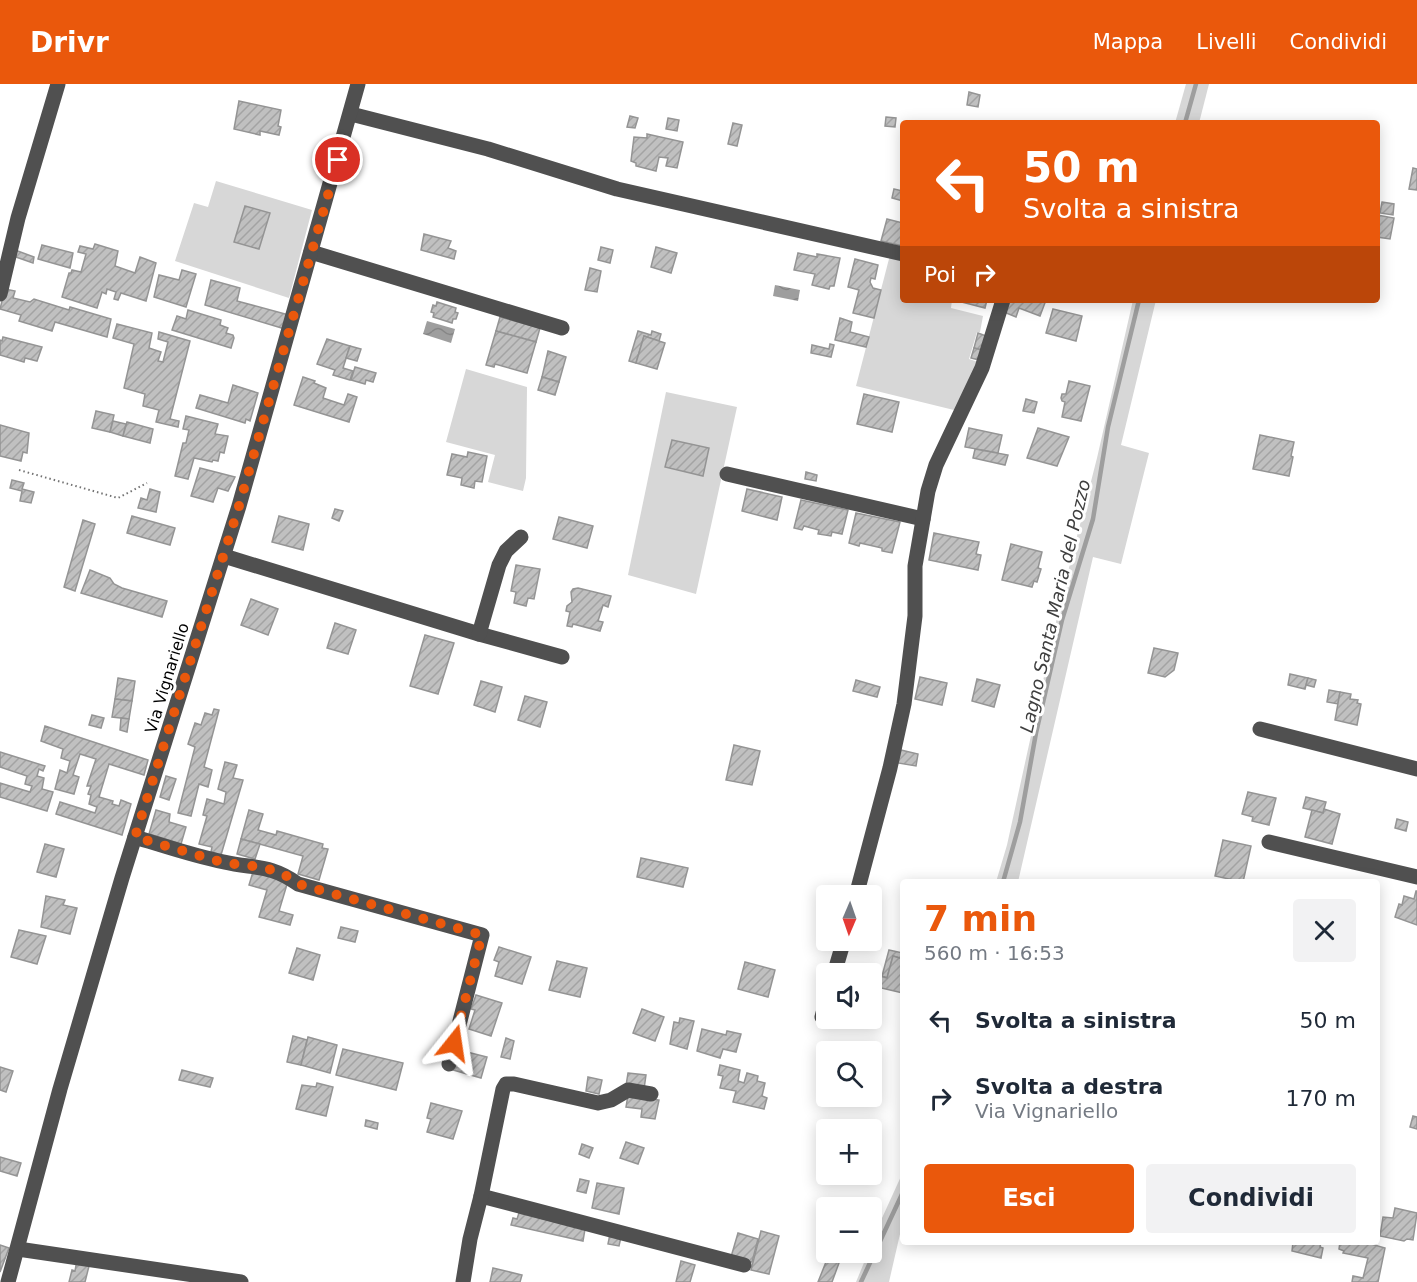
<!DOCTYPE html>
<html lang="it">
<head>
<meta charset="utf-8">
<style>
	:root { --surface:#fff; --page:#f2f2f3; --text:#1f2937; --muted:#747a83; --accent:#ea580c }
	body { margin:0; font-family:"DejaVu Sans",sans-serif; background:var(--page); color:var(--text); height:100vh; display:flex; flex-direction:column; font-size:22px; white-space:nowrap }
	* { box-sizing:border-box; margin:0 }
	p { font-size:20px; color:var(--muted) }
	.icon { flex:none; width:33px; height:33px; fill:none; stroke:currentColor; stroke-width:2; stroke-linecap:round; stroke-linejoin:round }
	.map { position:relative; flex:1; overflow:hidden }
	.drawer { position:absolute; left:900px; top:795px; width:480px; height:366px; display:flex; flex-direction:column; background:var(--surface); border-radius:6px; box-shadow:0 3px 15px #0003 }
	.drawer>* { flex:none }
	.top-card { position:absolute; left:900px; top:36px; width:480px; height:183px; border-radius:6px; box-shadow:0 3px 15px #0003; background:#ea580c; color:#fff; overflow:hidden }
	.needle { width:39px; rotate:182deg }
	.controls { position:absolute; left:816px; top:801px; display:grid; gap:12px }
	.controls a { display:grid; place-items:center; width:66px; height:66px; border-radius:6px; background:var(--surface); box-shadow:0 3px 15px #0003; font-size:30px }
	.pin { position:absolute; display:grid; place-items:center; width:51px; height:51px; color:#fff; margin:-26px; border:3px solid #fff; border-radius:50%; box-shadow:0 2px 6px #0007 }
	.me { position:absolute; width:66px; margin:-33px; rotate:15deg; stroke-linejoin:round; filter:drop-shadow(0 0 4px #0008) }
	.turn { display:flex; align-items:center; gap:21px; height:126px; padding:0 24px; font-size:27px }
	.turn .icon { width:78px; height:78px; stroke-width:2.5 }
	.turn b { display:block; font-size:42px; line-height:51px }
	.then { display:flex; align-items:center; height:57px; padding:0 24px; background:#0003; gap:12px; font-size:22px }
	.round { display:grid; place-items:center; flex:none; width:63px; height:63px; border-radius:6px; background:var(--page) }
	.summary { display:flex; align-items:center; justify-content:space-between; height:102px; padding:0 24px }
	h1 { font-size:36px; font-weight:800; line-height:45px; color:var(--accent) }
	.action { display:flex; gap:12px; margin-top:auto; padding:12px 24px }
	.action a { flex:1; height:69px; border-radius:6px; background:var(--accent); color:#fff; font-size:24px; font-weight:800; line-height:69px; text-align:center }
	.action a+a { background:var(--page); color:var(--text) }
	ul { padding:0; list-style:none }
	li { display:flex; align-items:center; gap:18px; height:78px; padding:0 24px }
	li div { flex:1 }
	li b { display:block; font-size:22px }
	li em { font-style:normal }
	header { display:flex; align-items:center; gap:36px; box-sizing:border-box; height:84px; padding:0 30px; background:var(--accent); color:#fff }
	header strong { font-size:28px }
	nav { display:flex; gap:33px; margin-inline-start:auto; font-size:21px }
	.map>svg:first-child { display:block }
	.grass { fill:#d7d7d7 }
	.water { fill:url(#water-waves) }
	.lines { fill:none; stroke-linecap:round; stroke-linejoin:round }
	.stream { stroke:#9e9e9e; stroke-width:4.5 }
	.building { fill:url(#building-hatch); stroke:#949494; stroke-width:1.5 }
	.path { stroke:#727272; stroke-width:2; stroke-dasharray:1.5 3; stroke-linecap:butt }
	.minor { stroke:#505050; stroke-width:15 }
	.route { stroke:#ea580c; stroke-width:10; stroke-dasharray:0 18 }
	.labels { text-anchor:middle; dominant-baseline:central; stroke-width:6; stroke-linejoin:round; paint-order:stroke }
	.street-label { font-size:16px; fill:#000; stroke:#fff }
	.water-label { font-size:18px; font-style:italic; fill:#3f3f3f; stroke:#fff }
</style>
</head>
<body>
<header>
<strong>Drivr</strong>
<nav><a>Mappa</a><a>Livelli</a><a>Condividi</a></nav>
</header>
<div class="map">
<svg width="1417" height="1198" viewBox="0 0 1417 1198">
	<defs>
		<pattern id="water-waves" width="16" height="10" patternUnits="userSpaceOnUse" patternTransform="scale(1.5)"><rect width="16" height="10" fill="#9e9e9e"/><path d="M0 5q4-4 8 0t8 0" fill="none" stroke="#868686"/></pattern>
		<pattern id="building-hatch" width="6" height="6" patternUnits="userSpaceOnUse" patternTransform="scale(1.5)"><rect width="6" height="6" fill="#c0c0c0"/><path d="M-1 1l2-2M0 6l6-6M5 7l2-2" fill="none" stroke="#a3a3a3"/></pattern>
	</defs>
	<rect width="100%" height="100%" fill="#fff"/>
	<g class="grass">
		<path d="M1186,0H1209L1199,39H1175Z"/>
		<path d="M216,97L312,126L289,214L175,177L194,119L208,123Z"/>
		<path d="M890,171L903,174V216H952L951,224L983,232L980,248H977L969,275L978,278L958,327L856,302Z"/>
		<path d="M1133,216H1156L1121,361L1149,369L1121,480L1093,473L1018,798H996L1007,761L1061,515L1097,374Z"/>
		<path d="M466,285L527,303L526,394L523,407L488,398L495,371L446,358Z"/>
		<path d="M666,308L737,323L696,510L628,491Z"/>
		<path d="M903,1088V1137L889,1198H856L868,1169L872,1168V1156Z"/>
	</g>
	<g class="water">
		<path d="M775,201L800,206L798,217L773,212Z"/>
		<path d="M427,237L455,245L451,259L423,250Z"/>
	</g>
	<g class="lines">
		<g class="stream">
			<path d="M1185,39L1196,0"/>
			<path d="M1003,798L1020,738L1036,649L1062,536L1093,435L1108,343L1139,216"/>
			<path d="M861,1198L903,1108"/>
		</g>
	</g>
	<g class="building">
		<path d="M969,8L980,11L978,23L967,21Z"/>
		<path d="M239,17L281,26L278,42L281,43L279,51L260,47V51L234,45Z"/>
		<path d="M630,32L638,34L635,44L627,43Z"/>
		<path d="M886,33L896,34L895,43L885,42Z"/>
		<path d="M668,34L679,36L677,47L666,45Z"/>
		<path d="M733,39L742,41L737,62L728,60Z"/>
		<path d="M647,50L683,58L677,84L666,82L668,74L659,73L656,87L636,82V79L631,77L634,53L647,54Z"/>
		<path d="M1413,84L1417,85V106L1409,105Z"/>
		<path d="M894,105L903,107V117L892,114Z"/>
		<path d="M1382,118L1394,120L1393,131L1380,129Z"/>
		<path d="M245,122L270,129L259,165L234,158Z"/>
		<path d="M1377,131L1394,134L1390,155L1377,153Z"/>
		<path d="M887,135L903,139V162L881,157Z"/>
		<path d="M424,150L451,157L448,164L456,167L454,175L421,166Z"/>
		<path d="M95,160L118,167L115,182L135,189L140,173L156,179L146,217L121,209L118,216L114,215L116,208L107,205L106,210L102,208L97,224L62,213L69,189H71L72,186L81,188L86,170L78,168L80,162L93,165Z"/>
		<path d="M42,161L73,169L70,184L38,175Z"/>
		<path d="M601,163L613,166L610,179L598,176Z"/>
		<path d="M656,163L677,169L671,189L651,183Z"/>
		<path d="M15,166L34,173L33,179L13,172Z"/>
		<path d="M798,169L817,173V170L840,174L834,202H830L829,205L812,201L815,190L794,186Z"/>
		<path d="M855,175L878,181L875,195L871,194L870,198L873,204L881,206L874,234L853,229L859,206L848,203Z"/>
		<path d="M590,184L601,187L597,208L585,206Z"/>
		<path d="M182,186L196,190L186,223L154,213L159,191L179,196Z"/>
		<path d="M211,196L240,204L237,217L289,231L285,245L205,221Z"/>
		<path d="M5,205L15,207L13,214L30,218L34,215L69,226L70,223L111,235L107,253L55,238L52,247L19,237L21,231L0,225Z"/>
		<path d="M954,216H987L985,224Z"/>
		<path d="M1008,216H1046L1040,232L1019,224L1016,233L1004,228Z"/>
		<path d="M437,218L456,224L455,228L458,229L456,235H453L452,239L433,233L434,229L431,228L433,221L436,222Z"/>
		<path d="M1053,225L1082,232L1076,257L1046,249Z"/>
		<path d="M188,226L221,236L220,241L228,244L226,249L233,251L234,254L231,264L172,246L177,232L186,235Z"/>
		<path d="M500,233L540,244L536,258L496,247Z"/>
		<path d="M840,234L852,238L850,248L869,253L866,263L835,256Z"/>
		<path d="M117,240L152,249L149,264L161,268L158,277L163,278L168,258L158,255L159,248L190,257L170,335L179,337L178,343L156,338L159,326L143,322L145,310L124,304L134,260L113,254Z"/>
		<path d="M496,247L536,258L527,289L495,280L494,283L486,281Z"/>
		<path d="M638,247L651,251L652,247L661,250L659,257L644,252L636,279L629,277Z"/>
		<path d="M978,249L986,252L982,266L974,264Z"/>
		<path d="M644,252L665,259L657,285L636,279Z"/>
		<path d="M3,253L42,263L37,277L25,274L24,278L0,271V256L2,257Z"/>
		<path d="M327,255L350,262L343,284L353,287L350,296L333,291L335,286L317,280Z"/>
		<path d="M830,260L834,261L831,273L811,269L812,261L829,265Z"/>
		<path d="M350,262L361,265L357,277L346,274Z"/>
		<path d="M974,264L982,266L979,276L971,274Z"/>
		<path d="M548,267L566,273L559,298L542,293Z"/>
		<path d="M355,283L376,289L373,298L366,296L365,300L351,296Z"/>
		<path d="M303,293L315,297L314,299L326,304L323,314L344,321L348,310L357,313L349,338L294,321Z"/>
		<path d="M542,293L559,298L555,311L538,306Z"/>
		<path d="M1069,297L1090,302L1081,337L1062,333L1065,318L1062,317L1061,314L1062,310H1066Z"/>
		<path d="M233,301L258,309L250,337L246,335L245,339L196,324L200,311L228,319Z"/>
		<path d="M864,310L899,318L892,348L857,340Z"/>
		<path d="M1026,315L1037,318L1034,329L1023,327Z"/>
		<path d="M96,327L114,331L110,348L92,344Z"/>
		<path d="M186,332L218,340L215,350L228,352L224,369L220,368L218,377L213,376L212,378L194,374L188,395L175,392L183,359H186L189,346L183,345Z"/>
		<path d="M113,337L126,340L123,352L110,348Z"/>
		<path d="M127,338L153,345L150,359L123,352Z"/>
		<path d="M0,341L29,349L27,369L23,368L21,377L0,372Z"/>
		<path d="M969,344L1002,351L998,369L965,363Z"/>
		<path d="M1038,344L1069,353L1057,382L1027,374Z"/>
		<path d="M1260,351L1294,358L1291,372L1293,373L1289,392L1253,385Z"/>
		<path d="M672,356L709,364L703,392L665,383Z"/>
		<path d="M975,365L1008,371L1005,381L973,374Z"/>
		<path d="M468,368L487,372L482,398L475,397L474,404L461,401L462,394L447,391L452,370L467,373Z"/>
		<path d="M200,384L235,393L228,407L218,404L213,418L191,412Z"/>
		<path d="M806,388L817,391L816,397L805,395Z"/>
		<path d="M12,396L24,399L22,405L34,408L31,419L20,417L22,407L10,404Z"/>
		<path d="M150,405L160,408L156,428L138,424L141,414L147,416Z"/>
		<path d="M747,405L782,413L777,436L742,427Z"/>
		<path d="M801,416L848,426L842,450L832,448L831,452L818,450L819,446L804,442L802,446L794,444Z"/>
		<path d="M335,425L343,427L339,437L332,434Z"/>
		<path d="M856,429L900,438L892,469L882,467V464L860,459L859,462L849,459Z"/>
		<path d="M132,432L175,444L170,461L127,449Z"/>
		<path d="M279,432L309,440L303,466L272,458Z"/>
		<path d="M559,433L593,442L587,464L553,455Z"/>
		<path d="M83,436L95,440L75,507L64,503Z"/>
		<path d="M934,449L979,458L976,470L981,471L978,486L929,476Z"/>
		<path d="M1011,460L1042,468L1038,484L1041,485L1037,498L1034,497L1032,503L1002,496Z"/>
		<path d="M516,481L540,485L534,515L528,514L526,522L514,519L516,508L511,507Z"/>
		<path d="M90,486L110,494L114,500L122,504L167,517L162,533L81,509Z"/>
		<path d="M578,504L611,512L608,523L603,521L598,537L603,538L600,547L573,540L572,543L567,542L570,528L566,527L567,522L572,518L571,508L573,505Z"/>
		<path d="M251,515L278,525L268,551L241,541Z"/>
		<path d="M335,539L356,546L348,570L327,564Z"/>
		<path d="M425,551L454,559L438,610L410,602Z"/>
		<path d="M1154,564L1178,569L1174,586L1165,593L1148,589Z"/>
		<path d="M1290,590L1308,594L1305,605L1288,601Z"/>
		<path d="M920,593L947,599L942,621L915,615Z"/>
		<path d="M118,594L135,597L132,617L115,615Z"/>
		<path d="M1308,594L1316,596L1314,603L1306,601Z"/>
		<path d="M977,595L1000,601L994,623L972,617Z"/>
		<path d="M856,596L880,603L877,613L853,607Z"/>
		<path d="M481,597L502,603L495,628L474,621Z"/>
		<path d="M1329,606L1340,608L1338,620L1327,618Z"/>
		<path d="M1340,608L1351,610L1350,615L1358,616L1357,619L1361,620L1357,641L1335,636Z"/>
		<path d="M525,612L547,618L540,643L518,636Z"/>
		<path d="M115,615L132,617L129,635L112,633Z"/>
		<path d="M214,625L219,626L204,683L212,686L208,703L199,700L191,732L178,729L195,663L188,660L195,639L201,641L205,629L212,631Z"/>
		<path d="M92,631L104,634L101,644L89,641Z"/>
		<path d="M121,634L129,635L127,648L120,646Z"/>
		<path d="M45,642L148,676L144,691L109,680L99,713L113,717L112,720L119,722L121,716L131,720L122,751L56,730L60,718L95,729L97,723L89,720L91,711L88,710L91,702H87L96,675L80,670L73,691L79,693L74,710L55,705L60,686L67,689L70,677L61,674L63,665L41,657Z"/>
		<path d="M734,661L760,667L752,701L726,696Z"/>
		<path d="M901,666L918,670L916,682L898,679Z"/>
		<path d="M0,668L45,682L43,687L39,685L37,692L44,694L42,705L53,708L47,727L0,713V699L30,708L32,702L25,700L27,692L0,683Z"/>
		<path d="M225,678L237,681L233,694L243,696L221,771L211,768L212,763L199,760L207,732L203,731L207,715L224,720L226,708L218,705Z"/>
		<path d="M166,692L176,695L169,716L160,713Z"/>
		<path d="M1248,708L1276,714L1269,741L1252,737L1253,733L1242,730Z"/>
		<path d="M1306,713L1326,718L1323,729L1303,724Z"/>
		<path d="M1324,725L1340,730L1332,760L1305,753L1312,726L1323,729Z"/>
		<path d="M156,726L170,730L169,738L186,743L181,760L149,750Z"/>
		<path d="M249,726L263,730L258,746L276,751L277,747L323,760L322,764L328,765L319,796L298,790L303,772L241,755Z"/>
		<path d="M1397,735L1408,738L1406,747L1395,744Z"/>
		<path d="M241,755L260,760L255,775L237,770Z"/>
		<path d="M1223,756L1251,762L1243,798L1215,792Z"/>
		<path d="M45,760L64,765L56,793L37,788Z"/>
		<path d="M641,774L688,784L683,803L637,793Z"/>
		<path d="M253,788L288,797L279,827L293,831L290,841L259,833L267,806L249,801Z"/>
		<path d="M1416,807H1417V841L1395,833L1399,820L1402,821L1404,812L1414,815Z"/>
		<path d="M46,812L65,816L63,821L77,824L70,850L41,843Z"/>
		<path d="M341,843L358,847L355,858L338,854Z"/>
		<path d="M19,846L46,852L37,880L11,873Z"/>
		<path d="M499,863L531,873L522,900L495,892L499,878L494,876Z"/>
		<path d="M297,864L320,871L313,896L289,889Z"/>
		<path d="M889,866L903,869V875L893,872L887,894L882,892Z"/>
		<path d="M893,872L903,875V909L877,903L880,892L887,894Z"/>
		<path d="M557,877L587,884L580,913L549,906Z"/>
		<path d="M745,878L775,886L768,913L738,905Z"/>
		<path d="M476,911L502,919L491,952L469,945L475,926L471,925Z"/>
		<path d="M642,925L664,933L655,957L633,949Z"/>
		<path d="M680,934L694,937L687,965L670,960L674,938L679,939Z"/>
		<path d="M702,945L726,951L727,947L741,950L736,968L723,965L720,974L697,967Z"/>
		<path d="M293,952L307,956L301,981L287,978Z"/>
		<path d="M308,953L337,961L330,989L301,981Z"/>
		<path d="M506,954L514,957L510,975L501,973Z"/>
		<path d="M343,965L403,979L396,1006L336,991Z"/>
		<path d="M459,966L487,973L481,994L453,986Z"/>
		<path d="M720,981L740,986L738,997L744,999L747,989L758,992L757,997L765,999L762,1012L767,1014L764,1025L733,1018L736,1007L720,1004L723,992L718,991Z"/>
		<path d="M0,983L13,987L6,1008L0,1006Z"/>
		<path d="M182,986L213,994L210,1003L179,996Z"/>
		<path d="M628,989L646,991L644,1005L626,1002Z"/>
		<path d="M588,993L602,996L599,1010L586,1007Z"/>
		<path d="M317,999L333,1003L326,1032L296,1025L302,1001L316,1003Z"/>
		<path d="M628,1011L659,1016L655,1035L641,1033L642,1025L626,1023Z"/>
		<path d="M431,1019L462,1027L453,1055L427,1048L431,1035L427,1034Z"/>
		<path d="M1413,1032L1417,1033V1045L1410,1043Z"/>
		<path d="M366,1036L378,1039L377,1045L365,1042Z"/>
		<path d="M626,1058L644,1064L638,1080L620,1074Z"/>
		<path d="M582,1060L593,1064L589,1074L579,1070Z"/>
		<path d="M0,1073L21,1079L17,1092L0,1087Z"/>
		<path d="M580,1095L589,1097L586,1109L577,1107Z"/>
		<path d="M597,1099L624,1104L619,1130L592,1124Z"/>
		<path d="M1395,1124L1417,1129L1413,1156L1407,1155L1404,1157L1380,1152L1383,1133L1393,1134Z"/>
		<path d="M519,1129L585,1145L583,1157L511,1141L513,1134L517,1135Z"/>
		<path d="M761,1147L779,1152L769,1190L751,1186Z"/>
		<path d="M738,1149L758,1155L752,1178L731,1173Z"/>
		<path d="M610,1150L621,1153L619,1162L608,1160Z"/>
		<path d="M1293,1158H1321L1320,1163L1323,1164L1321,1174L1292,1167Z"/>
		<path d="M1340,1158H1371V1160L1385,1164L1378,1198H1352L1353,1192L1363,1194L1368,1174L1343,1169L1344,1167L1339,1165Z"/>
		<path d="M0,1161L9,1164L0,1188Z"/>
		<path d="M830,1168H843L832,1198H818Z"/>
		<path d="M77,1176L90,1178L85,1198H69L72,1186L75,1187Z"/>
		<path d="M681,1177L695,1181L690,1198H676Z"/>
		<path d="M493,1184L522,1191L520,1198H490Z"/>
	</g>
	<g class="lines">
		<path class="path" d="M19,386L118,414L147,399"/>
		<g class="minor">
			<path d="M351,30L488,65L617,105L903,170"/>
			<path d="M311,168L562,244"/>
			<path d="M0,210L18,134L58,0"/>
			<path d="M727,390L923,435"/>
			<path d="M224,472L479,550L562,573"/>
			<path d="M479,550L499,481L506,467L521,453"/>
			<path d="M1260,645L1417,685"/>
			<path d="M135,753C165,762 194,772 224,778C255,785 270,780 298,800L482,851L449,980"/>
			<path d="M1269,758L1417,793"/>
			<path d="M856,812L890,684L904,620L915,532V482L928,407L936,381L982,284L1003,216"/>
			<path d="M834,890L844,856"/>
			<path d="M822,933L826,918"/>
			<path d="M481,1112L744,1181"/>
			<path d="M18,1165L241,1198"/>
			<path d="M8,1198L60,1005L122,794L239,422L358,0"/>
			<path d="M463,1198L470,1155L481,1112L503,1005L506,1000H514L598,1019L611,1016L628,1006L651,1010"/>
		</g>
	</g>
	<g class="lines">
		<path class="route" d="M338,76L239,422L135,753L225,779L261,783L282,789L298,800L482,851L454,959"/>
	</g>
	<g class="labels">
		<g class="street-label">
			<text transform="translate(167 594) rotate(-73)">Via Vignariello</text>
		</g>
		<g class="water-label">
			<text transform="translate(1055 522) rotate(-77)">Lagno Santa Maria del Pozzo</text>
		</g>
	</g>
</svg>
<div class="controls">
<a><svg class="needle" viewBox="-14 -14 28 28"><path d="M0-13l5 13h-10z" fill="#e53935"/><path d="M0 13l5-13h-10z" fill="#747a83"/></svg></a>
<a><svg class="icon" aria-label="sound" viewBox="0 0 24 24"><path d="M4 9h4l5-4v14l-5-4H4zM17 9q2 3 0 6"/></svg></a>
<a><svg class="icon" aria-label="search" viewBox="0 0 24 24"><circle cx="10" cy="10" r="6"/><path d="M15 15l6 6"/></svg></a>
<a>+</a>
<a>−</a>
</div>
<div class="pin" style="left:338px;top:76px;background:#d93025"><svg class="icon" aria-label="arrive" viewBox="0 0 24 24"><path d="M6 21V4h12l-3 4 3 4H6"/></svg></div>
<svg class="me" style="left:454px;top:959px" viewBox="-20 -20 40 40"><path d="M0-17L14 15 0 8-14 15z" fill="#ea580c" stroke="#fff" stroke-width="4"/></svg>
<div class="top-card">
<div class="turn"><svg class="icon" aria-label="left" viewBox="0 0 24 24"><path d="M17 20v-9H6M10 6l-5 5 5 5"/></svg><div><b>50 m</b>Svolta a sinistra</div></div>
<div class="then">Poi<svg class="icon" aria-label="right" viewBox="0 0 24 24"><path d="M7 20v-9h11M14 6l5 5-5 5"/></svg></div>
</div>
<section class="drawer">
<div class="summary"><div><h1>7 min</h1><p>560 m · 16:53</p></div><a class="round"><svg class="icon" aria-label="close" viewBox="0 0 24 24"><path d="M6 6l12 12M18 6L6 18"/></svg></a></div>
<ul>
<li><svg class="icon" aria-label="left" viewBox="0 0 24 24"><path d="M17 20v-9H6M10 6l-5 5 5 5"/></svg><div><b>Svolta a sinistra</b></div><em>50 m</em></li>
<li><svg class="icon" aria-label="right" viewBox="0 0 24 24"><path d="M7 20v-9h11M14 6l5 5-5 5"/></svg><div><b>Svolta a destra</b><p>Via Vignariello</p></div><em>170 m</em></li>
</ul>
<div class="action"><a>Esci</a><a>Condividi</a></div>
</section>
</div>
</body>
</html>
